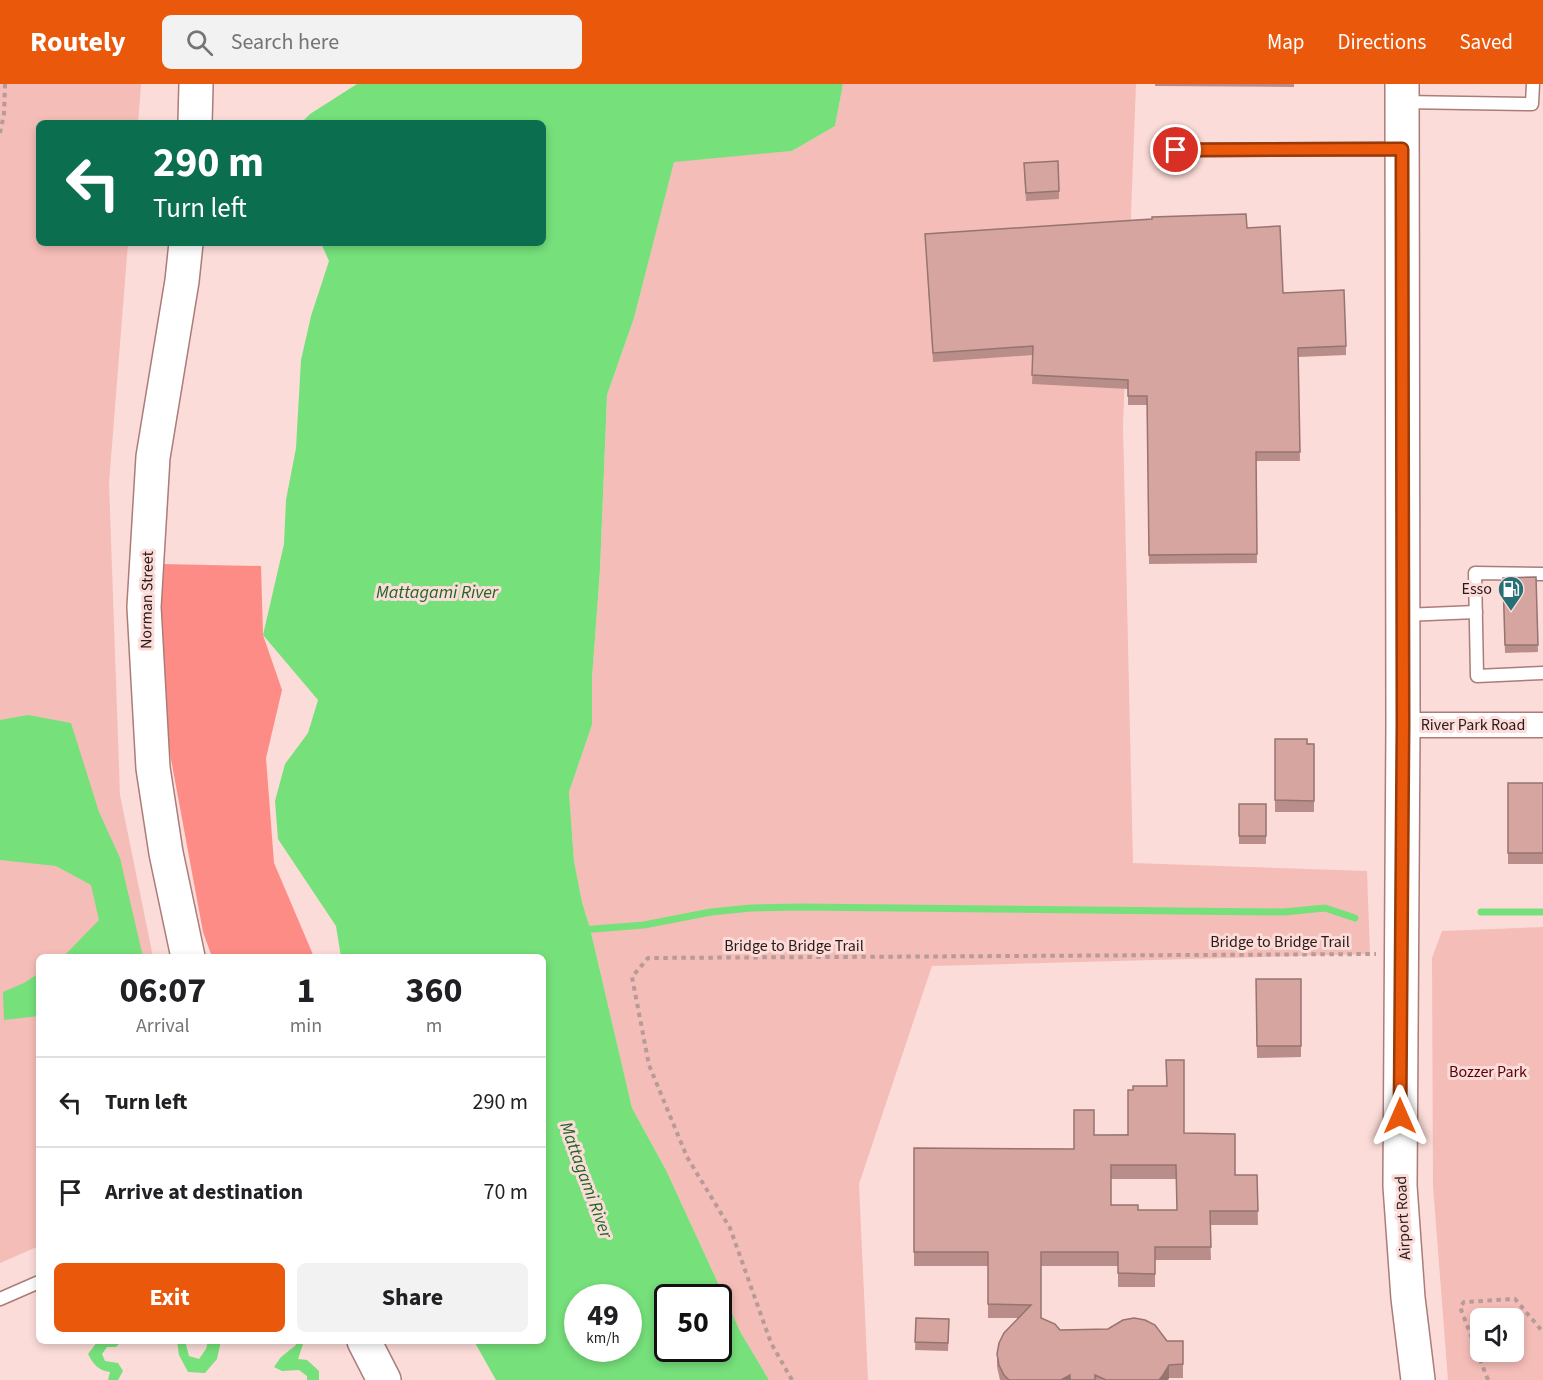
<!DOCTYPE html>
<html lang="en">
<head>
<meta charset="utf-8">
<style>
	:root { --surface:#fff; --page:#f2f2f2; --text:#202124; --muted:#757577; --line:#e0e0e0; --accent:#ea580c }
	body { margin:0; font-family:"Source Sans 3",sans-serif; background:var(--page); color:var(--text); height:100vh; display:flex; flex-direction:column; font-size:22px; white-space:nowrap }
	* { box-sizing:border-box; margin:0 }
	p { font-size:20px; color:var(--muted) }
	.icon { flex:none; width:33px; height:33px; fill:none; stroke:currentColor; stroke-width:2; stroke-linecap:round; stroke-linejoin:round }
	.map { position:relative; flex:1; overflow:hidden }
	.side { position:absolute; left:36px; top:870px; width:510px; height:390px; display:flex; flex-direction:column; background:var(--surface); border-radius:9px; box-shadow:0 3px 9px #0003 }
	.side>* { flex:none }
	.guide { position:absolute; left:36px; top:36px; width:510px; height:126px; border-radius:9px; box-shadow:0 3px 9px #0003; background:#0b6e4f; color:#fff; overflow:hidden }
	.controls { position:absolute; left:1470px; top:1224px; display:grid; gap:12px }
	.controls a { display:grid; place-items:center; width:54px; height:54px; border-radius:9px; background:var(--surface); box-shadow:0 3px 9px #0003; font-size:30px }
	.speed { position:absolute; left:564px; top:1200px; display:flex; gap:12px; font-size:30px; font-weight:700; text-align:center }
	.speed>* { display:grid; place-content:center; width:78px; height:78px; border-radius:50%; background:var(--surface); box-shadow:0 3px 9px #0003; line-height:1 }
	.speed small { font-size:15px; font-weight:400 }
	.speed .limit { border:3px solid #111; border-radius:9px; background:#fff; color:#111 }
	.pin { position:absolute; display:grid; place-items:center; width:51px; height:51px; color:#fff; margin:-26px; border:3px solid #fff; border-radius:50%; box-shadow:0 2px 6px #0007 }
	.me { position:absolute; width:66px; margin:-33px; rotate:0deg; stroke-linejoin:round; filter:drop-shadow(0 0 4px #0008) }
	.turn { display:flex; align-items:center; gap:21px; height:126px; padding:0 18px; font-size:27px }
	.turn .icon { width:78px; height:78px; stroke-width:2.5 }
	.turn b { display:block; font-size:42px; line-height:51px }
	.eta { display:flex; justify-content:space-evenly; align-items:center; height:102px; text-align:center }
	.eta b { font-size:36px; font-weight:700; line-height:42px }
	.primary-button { display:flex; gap:12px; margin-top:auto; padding:12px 18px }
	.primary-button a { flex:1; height:69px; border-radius:9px; background:var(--accent); color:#fff; font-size:24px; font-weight:700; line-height:69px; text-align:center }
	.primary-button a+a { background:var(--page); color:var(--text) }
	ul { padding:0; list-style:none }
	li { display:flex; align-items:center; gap:18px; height:90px; padding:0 18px; border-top:2px solid var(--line) }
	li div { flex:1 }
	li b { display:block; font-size:22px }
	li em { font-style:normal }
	header { display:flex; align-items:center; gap:36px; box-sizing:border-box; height:84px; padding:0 30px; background:var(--accent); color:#fff }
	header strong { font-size:28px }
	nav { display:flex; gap:33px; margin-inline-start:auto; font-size:21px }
	.search { width:420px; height:54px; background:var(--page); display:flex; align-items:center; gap:15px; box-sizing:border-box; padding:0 21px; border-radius:9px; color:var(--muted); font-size:22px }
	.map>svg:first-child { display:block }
	.green { fill:#f5bdb8; fill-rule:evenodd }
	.forest { fill:#fc8c85 }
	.water { fill:#76e07b; fill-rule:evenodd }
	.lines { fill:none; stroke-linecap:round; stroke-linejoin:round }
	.stream { stroke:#76e07b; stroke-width:7 }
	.lane-casing { stroke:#ab7c78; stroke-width:15 }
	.street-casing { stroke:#ab7c78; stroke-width:27 }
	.secondary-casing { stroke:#ab7c78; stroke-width:36 }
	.path { stroke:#b69b98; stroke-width:4; stroke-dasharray:4.5 4.5; stroke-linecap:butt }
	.lane { stroke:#fff; stroke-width:12 }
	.street { stroke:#fff; stroke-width:24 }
	.secondary { stroke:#fff; stroke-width:33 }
	.wall { fill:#b98e8a; fill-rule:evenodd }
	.shaded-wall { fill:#967470 }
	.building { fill:#d7a5a0; stroke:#967470; stroke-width:1.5; fill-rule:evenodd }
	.route-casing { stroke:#983908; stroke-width:15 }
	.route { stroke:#ea580c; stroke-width:10 }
	.labels { text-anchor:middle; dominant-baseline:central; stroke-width:6; stroke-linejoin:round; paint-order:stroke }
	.poi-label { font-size:16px; fill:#2b1918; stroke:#fbdcd8; text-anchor:end }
	.street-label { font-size:16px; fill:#2b1918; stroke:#fbdcd8 }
	.park-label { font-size:16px; fill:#570006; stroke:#fbdcd8 }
	.water-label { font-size:18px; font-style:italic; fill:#206626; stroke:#fbdcd8 }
</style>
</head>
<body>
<header>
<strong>Routely</strong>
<div class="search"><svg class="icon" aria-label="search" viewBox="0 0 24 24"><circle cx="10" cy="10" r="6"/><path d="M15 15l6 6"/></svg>Search here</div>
<nav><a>Map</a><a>Directions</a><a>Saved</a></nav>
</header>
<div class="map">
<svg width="1543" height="1296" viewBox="0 0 1543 1296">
	<rect width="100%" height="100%" fill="#fbdcd8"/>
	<g class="green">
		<path d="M0,0H141L138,39H39V159H128L109,399L120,711L153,873H39V1162L0,1179Z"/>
		<path d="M843,0H1136L1123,341L1133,779L1367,787L1370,870L932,882L859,1100L868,1296H769L741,1249L666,1086L632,1024L590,844L582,818L574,777L569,708L592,641V594L600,486L607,311L634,234L674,77L792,67L835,42Z"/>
		<path d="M1543,843V1296H1448L1433,1102L1432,874L1442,847ZM1480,1234H1514V1268H1480Z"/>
	</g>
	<path class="forest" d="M159,480L261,482L263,551L282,606L266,674L274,779L314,873H212L203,848L161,621Z"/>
	<g class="water">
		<path d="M357,0H843L835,42L792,67L674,78L634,234L607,311L600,486L592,594V641L569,708L574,777L582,818L590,844L632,1024L666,1086L741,1249L769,1296H496L474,1257H543V873H341L336,842L278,755L275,717L285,680L308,649L318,616L263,551L284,460L286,416L296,364L301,276L311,232L329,177L321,159H543V39H301L310,30ZM578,1214H628V1264H578ZM668,1214H718V1264H668Z"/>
		<path d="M28,631L71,639L99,728L120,774L143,873H63L99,836L91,801L56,782L0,776V636Z"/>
		<path d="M39,889V932L4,936L3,908L24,899Z"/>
		<path d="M98,1257H122L116,1263H107L102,1270L105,1277L118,1279L123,1287L118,1296H108L110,1288C99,1287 93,1280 88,1270Z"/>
		<path d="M177,1257H185L189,1272L199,1275L206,1265L208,1257H221L217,1275L205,1289L188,1288L179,1271Z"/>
		<path d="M295,1257H304L298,1275L307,1276L319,1287V1296H307V1292L299,1286L282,1287L274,1283L281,1273L296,1261Z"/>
	</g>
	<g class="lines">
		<g class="stream">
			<path d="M1481,828H1543"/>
			<path d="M581,846L644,841L711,828L751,824L801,823L1284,828L1325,824L1355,834"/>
		</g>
		<g class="lane-casing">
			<g id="lane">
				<path d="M1403,18L1532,20L1533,0"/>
				<path d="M1176,66L1401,65"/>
				<path d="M1543,490L1475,489L1477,592L1543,589"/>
				<path d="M1404,531L1476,528"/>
				<path d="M0,1215L39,1198"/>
			</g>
		</g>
		<g class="street-casing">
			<path id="street" d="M1403,641H1543"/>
		</g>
		<g class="secondary-casing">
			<g id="secondary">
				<path d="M1402,0L1403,641L1400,1102L1408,1214L1418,1296"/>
				<path d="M195,39L196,0"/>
				<path d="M186,159L182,197L153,373L144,523L153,684L166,769L188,873"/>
				<path d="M364,1257L384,1296"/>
			</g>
		</g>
		<g class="path">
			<path d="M0,49L4,30L5,0"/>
			<path d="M792,1296L771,1259L730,1144L687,1073L649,981L632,893L648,874L1376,870"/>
			<path d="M1488,1296L1460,1223L1464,1218L1515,1215L1543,1248"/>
		</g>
		<use href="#lane" class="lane"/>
		<use href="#street" class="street"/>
		<use href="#secondary" class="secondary"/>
	</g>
	<g class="wall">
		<path d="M1155,0H1294V3L1155,2Z"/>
		<path d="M1024,87L1059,107V115L1026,117Z"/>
		<path d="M1247,144L1283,209L1346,262V271L1298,273L1300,377H1256L1257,479L1149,480L1147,321H1128V305L1032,300L1033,271L933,278L925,150Z"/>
		<path d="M1536,493L1538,568L1505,569L1503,494Z"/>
		<path d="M1275,655L1314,660V728H1275Z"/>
		<rect x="1508" y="699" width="35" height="81"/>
		<rect x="1239" y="720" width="27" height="40"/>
		<path d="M1256,895H1301V973L1257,974Z"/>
		<path d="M1184,1049L1235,1091H1257L1258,1141H1210L1211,1176H1155V1203H1118V1182H1041V1234L1060,1246L1167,1257H1183V1294H1169L1168,1296H1000L997,1283V1270L1018,1234H988V1182H914V1064L1074,1065L1094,1051ZM1111,1095H1176L1177,1126H1138L1111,1121Z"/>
		<path d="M916,1234L949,1235L948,1267L915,1266Z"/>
	</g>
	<g class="shaded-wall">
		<path d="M1169,1281V1294L1168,1296H1159Z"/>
		<path d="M1070,1291V1296H1061Z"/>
	</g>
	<g class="building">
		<path d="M1058,77L1059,107L1026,109L1024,79Z"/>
		<path d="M1246,130L1247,144L1280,142L1283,209L1344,206L1346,262L1298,264L1300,368H1256L1257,470L1149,471L1147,312H1128V296L1032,291L1033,262L933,269L925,150L1152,135V133Z"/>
		<path d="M1536,493L1538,561H1505L1503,494Z"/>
		<path d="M1275,655H1307V660H1314V717L1275,716Z"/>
		<rect x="1508" y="699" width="35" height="70"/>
		<rect x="1239" y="720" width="27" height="32"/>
		<path d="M1256,895H1301V962H1257Z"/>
		<path d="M1166,976H1184V1049L1235,1050V1091H1257L1258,1127H1210L1211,1163H1155V1190L1118,1189V1168H1041V1234L1055,1240L1060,1246L1108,1245L1123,1236L1134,1234L1145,1236L1155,1241L1167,1257H1183V1280L1169,1281L1163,1291L1159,1296H1106L1095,1291V1296H1070V1291L1061,1296H1009L1004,1291L999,1281L997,1270L999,1259L1004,1249L1031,1221L988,1220V1168H914V1064L1074,1065V1026H1094V1051H1128V1006H1133V1002H1167ZM1111,1081H1176L1177,1126H1138V1121H1111Z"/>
		<path d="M916,1234L949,1235L948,1259L915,1258Z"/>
	</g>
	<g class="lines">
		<g class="route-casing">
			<path id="route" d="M1176,66L1402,65L1403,641L1400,1032"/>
		</g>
		<use href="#route" class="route"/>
	</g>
	<defs>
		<g id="fuel-pin" transform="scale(1.35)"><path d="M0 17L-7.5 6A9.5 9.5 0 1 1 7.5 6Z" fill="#267078" stroke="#fbdcd8"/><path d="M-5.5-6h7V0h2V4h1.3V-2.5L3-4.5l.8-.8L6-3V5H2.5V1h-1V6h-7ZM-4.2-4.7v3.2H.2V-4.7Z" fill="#fff"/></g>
	</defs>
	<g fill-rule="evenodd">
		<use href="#fuel-pin" x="1511" y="505"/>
	</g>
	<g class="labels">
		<g class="poi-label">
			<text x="1492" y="505">Esso</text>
		</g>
		<g class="street-label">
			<text transform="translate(147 516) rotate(-89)">Norman Street</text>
			<text x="1473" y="641">River Park Road</text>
			<text x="1280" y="858">Bridge to Bridge Trail</text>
			<text x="794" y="862">Bridge to Bridge Trail</text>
			<text transform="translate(1403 1134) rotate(-93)">Airport Road</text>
		</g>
		<g class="park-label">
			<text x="1488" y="988">Bozzer Park</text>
		</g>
		<g class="water-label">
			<text x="437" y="508">Mattagami River</text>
			<text transform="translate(586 1096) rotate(70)">Mattagami River</text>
		</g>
	</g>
</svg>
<div class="controls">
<a><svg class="icon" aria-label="sound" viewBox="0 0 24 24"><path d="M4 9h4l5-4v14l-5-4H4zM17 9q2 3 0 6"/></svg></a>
</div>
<div class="speed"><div>49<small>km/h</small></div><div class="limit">50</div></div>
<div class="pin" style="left:1176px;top:66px;background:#d93025"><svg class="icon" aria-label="arrive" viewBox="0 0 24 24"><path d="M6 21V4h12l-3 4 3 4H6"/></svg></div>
<svg class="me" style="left:1400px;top:1032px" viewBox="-20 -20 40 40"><path d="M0-17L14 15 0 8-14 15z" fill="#ea580c" stroke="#fff" stroke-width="4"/></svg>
<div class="guide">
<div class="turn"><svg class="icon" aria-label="left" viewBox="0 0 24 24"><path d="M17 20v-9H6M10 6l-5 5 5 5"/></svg><div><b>290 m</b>Turn left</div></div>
</div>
<section class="side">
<div class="eta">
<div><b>06:07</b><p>Arrival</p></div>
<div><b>1</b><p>min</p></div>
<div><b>360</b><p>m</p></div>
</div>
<ul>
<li><svg class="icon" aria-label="left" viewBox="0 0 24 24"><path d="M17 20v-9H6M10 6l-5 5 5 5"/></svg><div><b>Turn left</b></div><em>290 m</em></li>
<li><svg class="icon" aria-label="arrive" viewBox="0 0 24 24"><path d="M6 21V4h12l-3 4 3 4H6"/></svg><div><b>Arrive at destination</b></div><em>70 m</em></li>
</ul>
<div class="primary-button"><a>Exit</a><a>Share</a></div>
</section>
</div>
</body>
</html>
